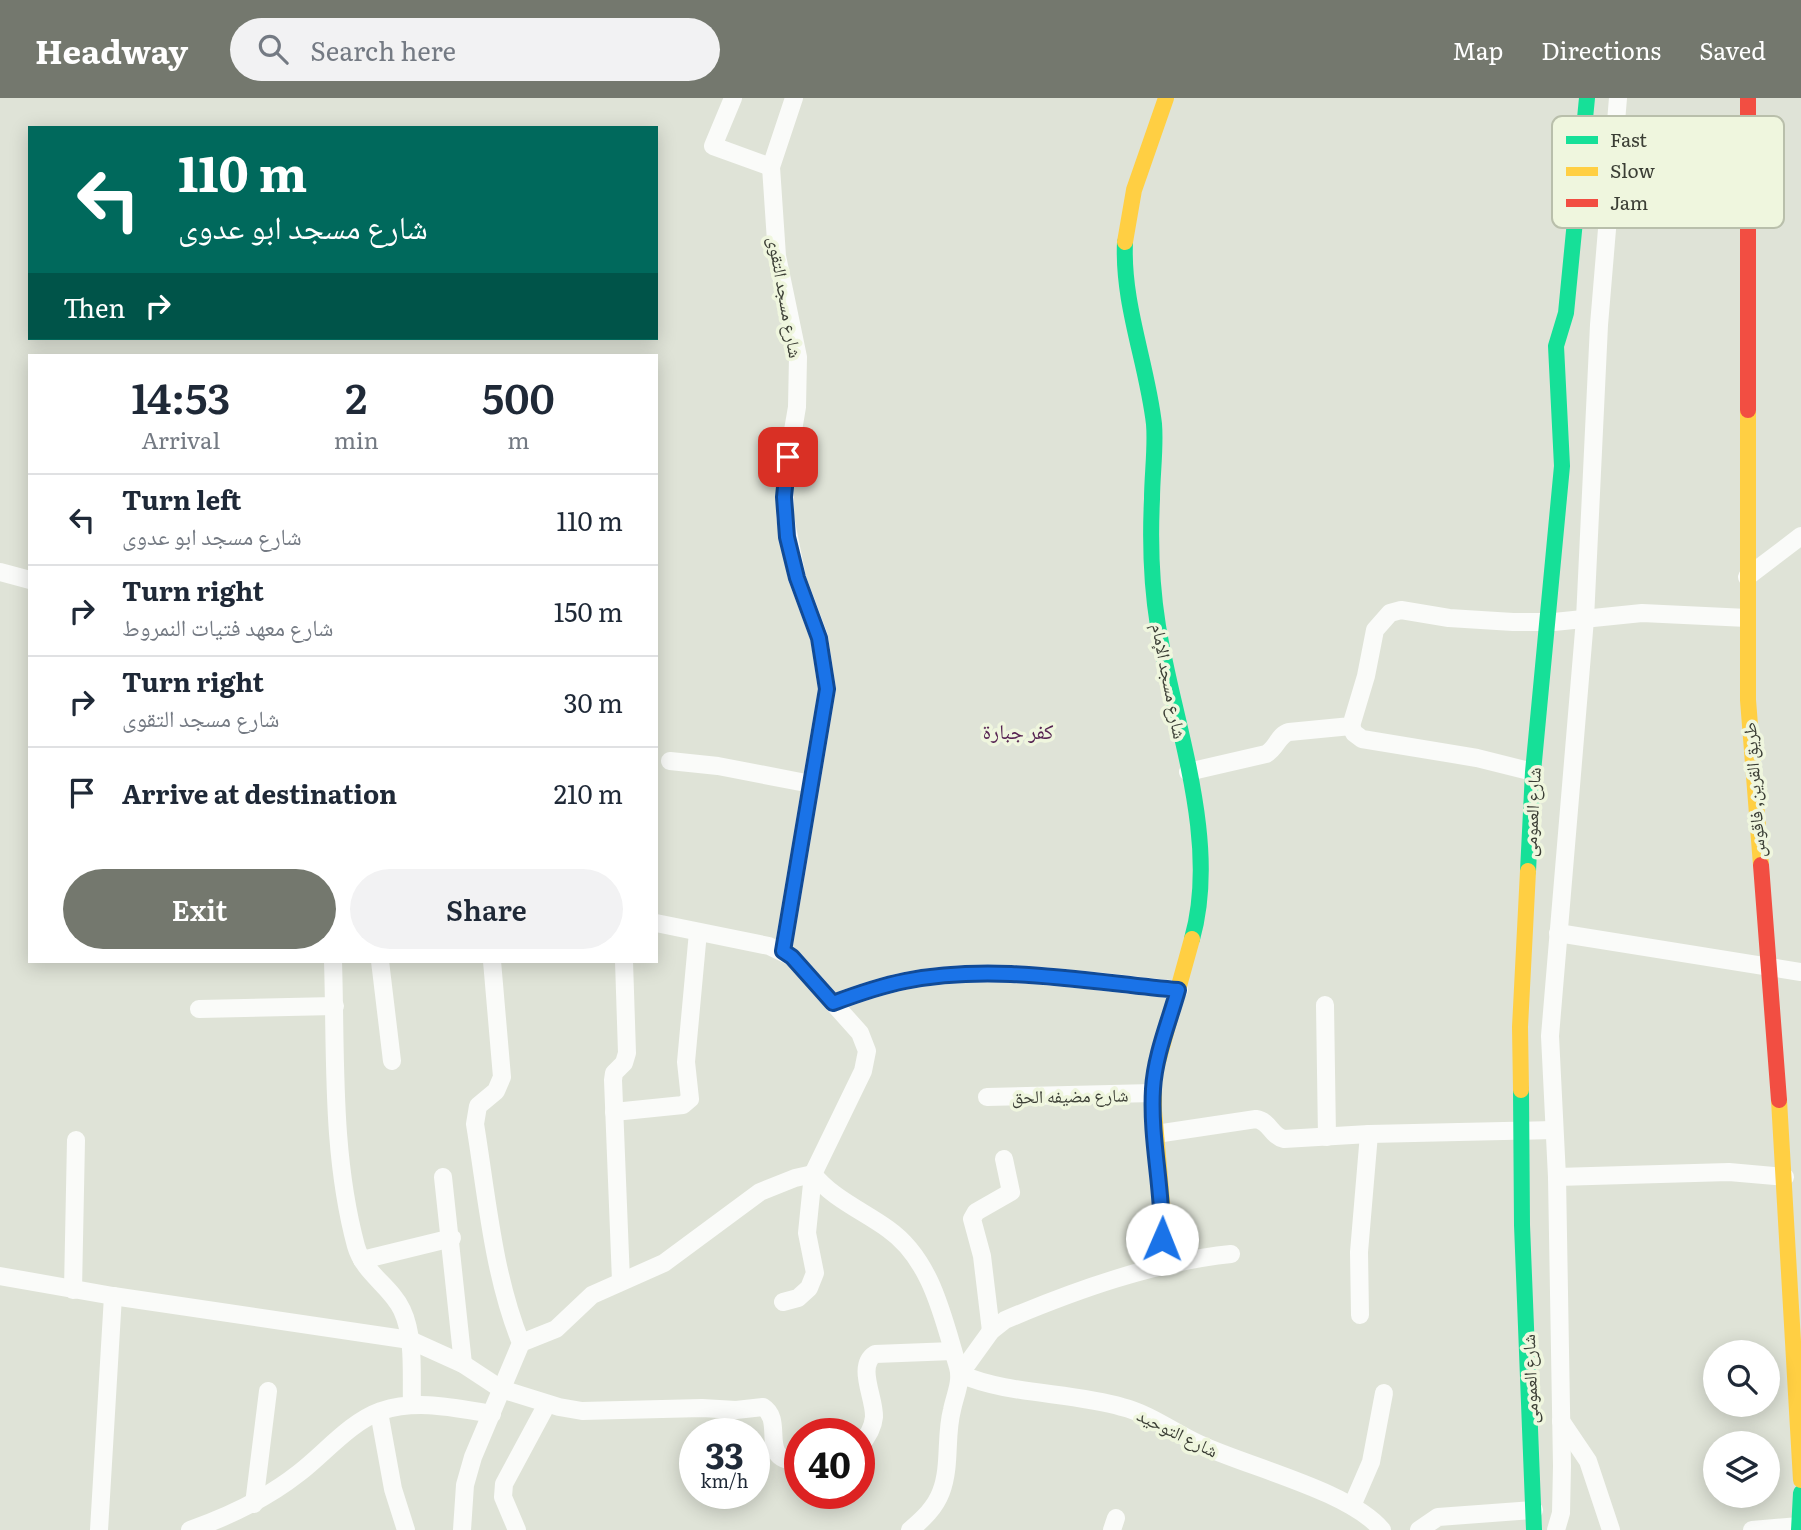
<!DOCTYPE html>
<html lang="en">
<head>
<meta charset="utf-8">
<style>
	:root { --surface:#fff; --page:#f2f2f3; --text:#1f2937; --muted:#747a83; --line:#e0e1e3; --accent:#74786e }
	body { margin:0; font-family:Literata,"Noto Naskh Arabic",serif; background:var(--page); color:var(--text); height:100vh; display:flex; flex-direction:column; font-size:26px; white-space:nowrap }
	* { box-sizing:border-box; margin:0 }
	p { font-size:23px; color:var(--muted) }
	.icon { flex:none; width:38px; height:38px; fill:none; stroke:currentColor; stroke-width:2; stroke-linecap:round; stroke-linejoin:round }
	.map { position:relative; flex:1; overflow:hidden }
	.details { position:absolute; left:28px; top:256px; width:630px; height:609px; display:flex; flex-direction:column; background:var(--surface); border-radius:0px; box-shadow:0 4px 18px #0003 }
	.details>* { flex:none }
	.hud { position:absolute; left:28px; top:28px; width:630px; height:214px; border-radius:0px; box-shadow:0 4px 18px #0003; background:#00695c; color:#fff; overflow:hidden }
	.controls { position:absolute; left:1703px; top:1242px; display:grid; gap:14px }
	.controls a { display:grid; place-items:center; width:77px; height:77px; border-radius:50%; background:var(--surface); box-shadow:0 4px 18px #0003; font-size:35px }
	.speed { position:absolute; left:679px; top:1320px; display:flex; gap:14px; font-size:35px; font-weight:700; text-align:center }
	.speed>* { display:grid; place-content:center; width:91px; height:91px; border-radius:50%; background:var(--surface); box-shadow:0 4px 18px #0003; line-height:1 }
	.speed small { font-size:18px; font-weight:400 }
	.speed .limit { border:10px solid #d22; background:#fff; color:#111 }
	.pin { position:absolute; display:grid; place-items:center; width:60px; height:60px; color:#fff; margin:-30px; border-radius:14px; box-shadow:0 4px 10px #0006 }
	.me { position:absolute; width:77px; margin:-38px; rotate:1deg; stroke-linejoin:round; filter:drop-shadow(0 0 5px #0008) }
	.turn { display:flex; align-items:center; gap:24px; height:147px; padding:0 35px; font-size:32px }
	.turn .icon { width:91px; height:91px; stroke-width:2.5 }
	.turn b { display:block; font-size:49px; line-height:60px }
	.then { display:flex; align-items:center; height:66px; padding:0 35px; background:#0003; gap:14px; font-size:26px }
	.eta { display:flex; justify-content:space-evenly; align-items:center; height:119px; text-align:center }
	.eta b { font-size:42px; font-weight:600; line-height:49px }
	.primary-button { display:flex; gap:14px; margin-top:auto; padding:14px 35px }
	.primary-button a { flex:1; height:80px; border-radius:42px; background:var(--accent); color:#fff; font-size:28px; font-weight:600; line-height:80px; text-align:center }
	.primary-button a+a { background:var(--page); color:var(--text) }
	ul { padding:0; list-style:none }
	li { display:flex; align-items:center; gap:21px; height:91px; padding:0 35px; border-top:2px solid var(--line) }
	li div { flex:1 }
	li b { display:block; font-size:26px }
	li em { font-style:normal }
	header { display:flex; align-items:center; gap:42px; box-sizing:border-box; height:98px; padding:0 35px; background:var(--accent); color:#fff }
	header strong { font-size:33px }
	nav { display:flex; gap:38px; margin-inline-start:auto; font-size:24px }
	.search { width:490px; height:63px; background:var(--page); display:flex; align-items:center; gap:18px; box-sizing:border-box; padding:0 24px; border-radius:38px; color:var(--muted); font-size:26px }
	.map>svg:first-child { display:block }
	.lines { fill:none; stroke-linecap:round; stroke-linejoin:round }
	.street { stroke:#fafbf9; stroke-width:18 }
	.fast { stroke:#16e098; stroke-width:16 }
	.slow { stroke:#ffcf43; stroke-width:16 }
	.jam { stroke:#f24e42; stroke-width:16 }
	.route-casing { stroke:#114b97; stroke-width:18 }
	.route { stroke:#1a73e8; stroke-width:12 }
	.labels { text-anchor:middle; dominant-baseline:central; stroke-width:7; stroke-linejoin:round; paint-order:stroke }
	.street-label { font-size:18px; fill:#3b3e35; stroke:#eff6de }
	.quarter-label { font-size:21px; fill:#572452; stroke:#eff6de }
	.key { fill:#eff6de; stroke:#b9bfab; stroke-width:2 }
	.key-label { font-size:19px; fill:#3b3e35 }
</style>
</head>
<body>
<header>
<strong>Headway</strong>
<div class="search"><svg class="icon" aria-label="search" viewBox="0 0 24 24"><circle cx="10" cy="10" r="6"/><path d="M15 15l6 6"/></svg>Search here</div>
<nav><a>Map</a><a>Directions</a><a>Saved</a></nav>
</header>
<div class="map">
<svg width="1801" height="1432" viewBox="0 0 1801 1432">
	<rect width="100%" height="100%" fill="#dfe3d7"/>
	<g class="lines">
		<g class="street">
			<path d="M733,0L713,48L771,69"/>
			<path d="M0,474L30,482"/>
			<path d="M1747,479L1801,438"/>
			<path d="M1351,628L1354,635L1362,641L1477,660L1533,674"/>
			<path d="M670,663L718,668L811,686"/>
			<path d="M1188,674L1266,656C1277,650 1278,637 1289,634L1351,628L1366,578L1375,532L1390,515L1401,512L1449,520L1513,524H1554L1642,515L1747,520"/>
			<path d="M656,825L769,848L792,859L860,935L867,953L863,973L813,1076L807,1135L815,1175L809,1190L798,1200L783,1204"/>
			<path d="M1558,835L1801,874"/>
			<path d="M783,853L827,591L819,539L797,480L785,419V379L797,309L798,259L777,158L771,69L794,0"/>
			<path d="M333,863C336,958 331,1055 356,1148C364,1176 391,1188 402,1212C415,1240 411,1277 412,1307"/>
			<path d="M380,863L392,963"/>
			<path d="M833,905C857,896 880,888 905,883C994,865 1089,884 1179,892"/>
			<path d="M1325,907L1327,1039"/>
			<path d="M199,911L335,908"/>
			<path d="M987,999L1153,995"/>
			<path d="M614,1014L683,1007L690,1001L686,964L698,834"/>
			<path d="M1156,1036L1256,1021C1270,1023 1271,1038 1284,1041L1369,1036L1554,1032"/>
			<path d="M813,1076C832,1100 863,1113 888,1131C932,1162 943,1220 958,1269C962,1284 955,1297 952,1312C945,1338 951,1368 941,1394C935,1410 923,1421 910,1432"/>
			<path d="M443,1079L463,1266"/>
			<path d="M1557,1079L1729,1074L1785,1079"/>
			<path d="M1231,1156C1154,1164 1076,1192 1005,1222L991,1233L960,1276C1008,1297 1071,1294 1122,1309C1150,1316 1173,1334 1199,1346C1248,1369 1350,1393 1382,1432"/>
			<path d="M362,1162L452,1140"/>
			<path d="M0,1178L113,1198L410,1242L463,1266L501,1291L559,1309L582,1313L702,1310L736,1312L763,1309C786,1323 756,1365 800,1363"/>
			<path d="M621,1183L613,982L614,975L624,965L627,955L624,863"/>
			<path d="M73,1192L76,1042"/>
			<path d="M1360,1217L1359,1154L1369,1036"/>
			<path d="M991,1233L982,1158L972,1121L976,1114L1011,1094L1004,1061"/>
			<path d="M521,1245L556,1231L592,1197L664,1165L760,1094L795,1080L813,1076"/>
			<path d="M379,1314L393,1391L406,1432"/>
			<path d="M1561,1323L1588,1363L1611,1432"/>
			<path d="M859,1349C866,1341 873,1331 874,1319C875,1300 856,1268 875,1256L953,1253"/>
			<path d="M254,1406L268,1293"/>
			<path d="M1352,1408L1371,1364L1384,1295"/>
			<path d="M99,1432L113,1198"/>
			<path d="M190,1432C230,1418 266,1401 299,1375C325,1355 350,1324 381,1313C418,1301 454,1310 492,1316"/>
			<path d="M462,1432L465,1387L473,1359L521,1245C493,1176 487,1099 475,1026L478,1008L496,993L502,979L492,863"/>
			<path d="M517,1432L503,1399L504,1386L547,1306"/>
			<path d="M1112,1432L1116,1420"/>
			<path d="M1419,1432L1438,1419L1534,1412"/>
			<path d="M1556,1432L1561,1415L1562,1368L1557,1079L1550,938L1585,521L1599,227L1618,0"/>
			<path d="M1752,1432L1799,1428"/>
		</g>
		<g class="fast">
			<path d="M1125,144C1122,206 1147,265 1154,326C1156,350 1152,377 1152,401C1150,443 1151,485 1158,528C1174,626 1220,742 1192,841"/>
			<path d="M1528,773L1533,674L1562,368L1556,248L1566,215L1587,0"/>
			<path d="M1521,992L1522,1127L1534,1432"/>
			<path d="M1799,1432L1801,1395"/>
		</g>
		<g class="slow">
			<path d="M1125,144L1134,92L1166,0"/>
			<path d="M1748,312V602L1761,767"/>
			<path d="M1521,992L1520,929L1528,773"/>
			<path d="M1779,1002L1801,1382"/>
			<path d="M1161,1168L1163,1115L1154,1013V978L1192,841"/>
		</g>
		<g class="jam">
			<path d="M1748,0V312"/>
			<path d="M1761,767L1779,1002"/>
		</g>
	</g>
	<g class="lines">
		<g class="route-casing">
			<path id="route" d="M788,359L784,399L787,439L797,480L819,540L827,591L783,853L792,859L833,905C857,896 880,888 905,883C994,865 1089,884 1178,892C1169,924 1155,957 1153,991C1150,1041 1163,1091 1162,1141"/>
		</g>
		<use href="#route" class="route"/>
	</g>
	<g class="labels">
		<g class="street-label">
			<text transform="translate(786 199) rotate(80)">شارع مسجد التقوى</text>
			<text transform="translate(1170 583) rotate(79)">شارع مسجد الإمام</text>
			<text transform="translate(1753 692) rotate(-94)">طريق القرين, فاقوس</text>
			<text transform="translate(1531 714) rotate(-87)">شارع العمومى</text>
			<text transform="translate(1070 997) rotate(-1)">شارع مضيفه الحق</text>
			<text transform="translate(1529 1281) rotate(-92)">شارع العمومى</text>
			<text transform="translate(1178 1334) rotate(26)">شارع التوحيد</text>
		</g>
		<g class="quarter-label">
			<text x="1018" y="631">كفر جبارة</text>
		</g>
	</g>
	<rect x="1552" y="18" width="232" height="112" rx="10" class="key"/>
	<rect x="1566" y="38" width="32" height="8" fill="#16e098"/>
	<rect x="1566" y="69" width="32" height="9" fill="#ffcf43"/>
	<rect x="1566" y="101" width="32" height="8" fill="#f24e42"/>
	<g class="key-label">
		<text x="1610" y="49">Fast</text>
		<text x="1610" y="80">Slow</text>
		<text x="1610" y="112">Jam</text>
	</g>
</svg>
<div class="controls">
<a><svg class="icon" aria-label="search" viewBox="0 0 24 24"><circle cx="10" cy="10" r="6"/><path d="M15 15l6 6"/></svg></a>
<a><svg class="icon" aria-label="layers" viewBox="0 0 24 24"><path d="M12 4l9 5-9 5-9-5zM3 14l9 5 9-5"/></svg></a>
</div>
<div class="speed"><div>33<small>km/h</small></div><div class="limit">40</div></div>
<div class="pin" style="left:788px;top:359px;background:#d93025"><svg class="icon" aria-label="arrive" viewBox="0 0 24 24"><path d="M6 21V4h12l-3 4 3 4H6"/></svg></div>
<svg class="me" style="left:1162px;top:1141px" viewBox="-20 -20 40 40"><circle r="19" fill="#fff"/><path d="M0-13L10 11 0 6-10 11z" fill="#1a73e8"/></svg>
<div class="hud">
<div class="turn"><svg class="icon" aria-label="left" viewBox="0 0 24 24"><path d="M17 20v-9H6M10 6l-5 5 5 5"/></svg><div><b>110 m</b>شارع مسجد ابو عدوى</div></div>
<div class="then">Then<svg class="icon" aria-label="right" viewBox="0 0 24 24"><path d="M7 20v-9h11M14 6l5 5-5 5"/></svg></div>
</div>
<section class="details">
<div class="eta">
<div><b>14:53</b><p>Arrival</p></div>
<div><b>2</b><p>min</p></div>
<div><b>500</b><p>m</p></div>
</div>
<ul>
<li><svg class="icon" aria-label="left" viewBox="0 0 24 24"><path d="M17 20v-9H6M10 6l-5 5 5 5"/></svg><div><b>Turn left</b><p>شارع مسجد ابو عدوى</p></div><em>110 m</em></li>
<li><svg class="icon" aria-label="right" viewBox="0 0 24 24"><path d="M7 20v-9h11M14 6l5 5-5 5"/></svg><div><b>Turn right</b><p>شارع معهد فتيات النمروط</p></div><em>150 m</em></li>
<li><svg class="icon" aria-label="right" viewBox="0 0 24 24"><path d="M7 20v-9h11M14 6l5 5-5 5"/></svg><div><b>Turn right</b><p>شارع مسجد التقوى</p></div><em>30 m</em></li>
<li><svg class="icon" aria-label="arrive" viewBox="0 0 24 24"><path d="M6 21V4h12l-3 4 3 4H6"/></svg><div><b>Arrive at destination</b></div><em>210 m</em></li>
</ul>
<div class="primary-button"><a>Exit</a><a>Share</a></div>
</section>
</div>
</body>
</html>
